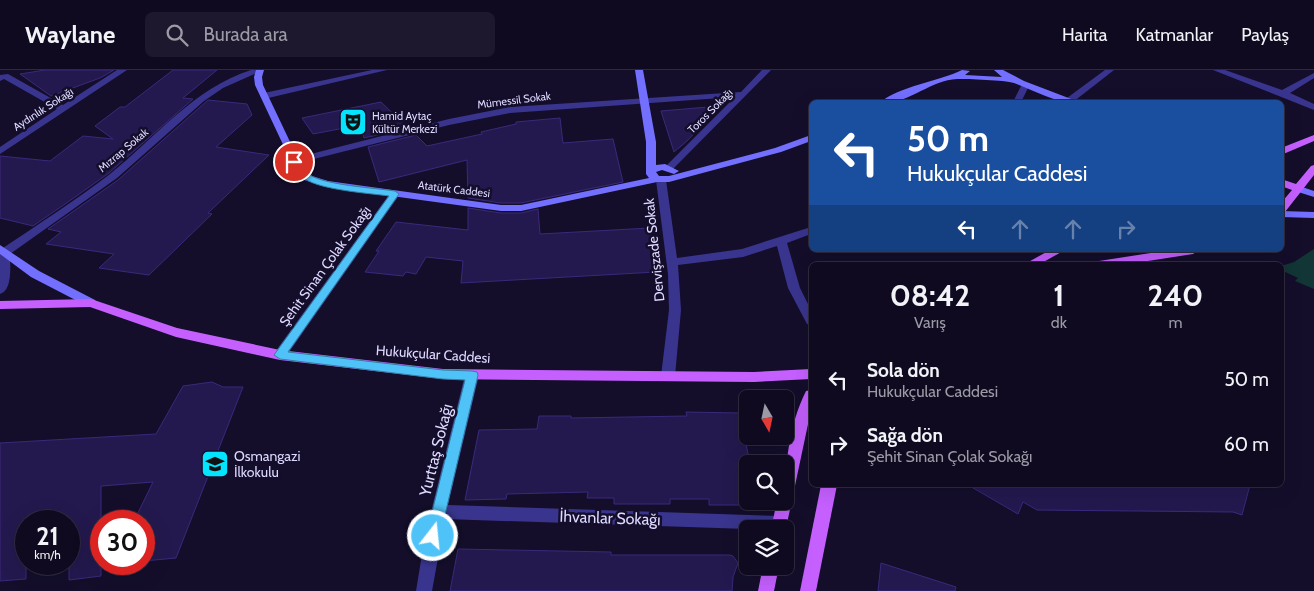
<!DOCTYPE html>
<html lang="tr">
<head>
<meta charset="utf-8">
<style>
	:root { --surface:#0f0a20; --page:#1d182d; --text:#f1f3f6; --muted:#9b9aa5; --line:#2f2b3e }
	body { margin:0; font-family:Cabin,sans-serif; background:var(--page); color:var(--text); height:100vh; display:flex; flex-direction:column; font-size:19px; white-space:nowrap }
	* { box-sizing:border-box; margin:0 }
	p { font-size:16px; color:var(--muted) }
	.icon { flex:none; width:28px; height:28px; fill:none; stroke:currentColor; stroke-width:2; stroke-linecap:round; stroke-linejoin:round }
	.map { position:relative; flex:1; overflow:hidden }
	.side { position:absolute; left:809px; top:192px; width:475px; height:225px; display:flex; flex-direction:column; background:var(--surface); border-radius:8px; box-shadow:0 5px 20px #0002,0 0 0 1px var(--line) }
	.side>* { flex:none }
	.banner { position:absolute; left:809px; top:30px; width:475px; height:152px; border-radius:8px; box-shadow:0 5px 20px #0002,0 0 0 1px var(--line); background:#1a4fa0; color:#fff; overflow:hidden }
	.needle { width:32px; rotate:171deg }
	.controls { position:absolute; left:739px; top:320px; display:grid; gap:10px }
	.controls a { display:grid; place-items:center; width:55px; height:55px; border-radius:8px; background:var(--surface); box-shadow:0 5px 20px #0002,0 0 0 1px var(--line); font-size:25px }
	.speed { position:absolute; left:15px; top:440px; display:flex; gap:10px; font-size:25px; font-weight:700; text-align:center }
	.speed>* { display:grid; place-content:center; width:65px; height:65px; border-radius:50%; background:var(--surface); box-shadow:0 5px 20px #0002,0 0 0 1px var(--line); line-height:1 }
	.speed small { font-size:12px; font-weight:400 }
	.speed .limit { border:8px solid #d22; background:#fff; color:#111 }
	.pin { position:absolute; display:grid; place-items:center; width:42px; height:42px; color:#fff; margin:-21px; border:2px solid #fff; border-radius:50%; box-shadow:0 1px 5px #0007 }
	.me { position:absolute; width:55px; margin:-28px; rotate:16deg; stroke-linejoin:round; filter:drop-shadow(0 0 4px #0008) }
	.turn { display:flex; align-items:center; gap:18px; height:105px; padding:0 15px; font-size:22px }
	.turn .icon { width:65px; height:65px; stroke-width:2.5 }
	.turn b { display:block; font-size:35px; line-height:42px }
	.lanes { display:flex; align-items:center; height:48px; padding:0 15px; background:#0003; justify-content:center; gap:25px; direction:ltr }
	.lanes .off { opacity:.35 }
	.eta { display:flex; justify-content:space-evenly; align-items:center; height:85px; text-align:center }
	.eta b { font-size:30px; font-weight:700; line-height:35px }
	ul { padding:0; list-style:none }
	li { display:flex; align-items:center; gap:15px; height:65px; padding:0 15px }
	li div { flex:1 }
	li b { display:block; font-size:19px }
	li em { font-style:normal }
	header { display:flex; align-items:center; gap:30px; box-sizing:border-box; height:70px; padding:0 25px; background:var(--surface); border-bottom:1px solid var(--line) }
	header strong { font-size:24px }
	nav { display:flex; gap:28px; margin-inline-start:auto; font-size:18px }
	.search { width:350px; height:45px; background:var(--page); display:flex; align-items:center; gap:12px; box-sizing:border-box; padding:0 18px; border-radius:8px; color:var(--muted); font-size:19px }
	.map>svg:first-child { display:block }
	.green { fill:#113635 }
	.building { fill:#24194e; stroke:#3a297c }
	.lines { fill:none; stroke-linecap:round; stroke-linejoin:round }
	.street { fill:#39358e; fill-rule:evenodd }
	.secondary { fill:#7470ff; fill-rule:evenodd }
	.primary { fill:#c560ff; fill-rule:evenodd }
	.route { fill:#4fc3f7; stroke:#337fa1 }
	.labels { text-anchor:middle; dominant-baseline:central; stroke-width:5; stroke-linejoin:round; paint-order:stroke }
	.far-street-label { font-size:11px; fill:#ddd9ff; stroke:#140e2b }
	.far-poi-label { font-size:11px; fill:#ddd9ff; stroke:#140e2b; text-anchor:start }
	.street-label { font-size:14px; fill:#ddd9ff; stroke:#140e2b }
	.poi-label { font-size:14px; fill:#ddd9ff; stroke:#140e2b; text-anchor:start }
	.near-street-label { font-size:16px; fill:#ddd9ff; stroke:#140e2b }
</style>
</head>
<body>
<header>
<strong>Waylane</strong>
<div class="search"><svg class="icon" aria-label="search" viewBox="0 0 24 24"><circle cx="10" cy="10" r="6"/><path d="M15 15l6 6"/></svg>Burada ara</div>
<nav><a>Harita</a><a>Katmanlar</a><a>Paylaş</a></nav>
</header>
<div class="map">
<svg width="1314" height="521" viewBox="0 0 1314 521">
	<rect width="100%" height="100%" fill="#140e2b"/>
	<path class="green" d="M1314,179V219L1295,211L1298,208L1281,200V196L1294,192Z"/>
	<g class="building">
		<path d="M45,0H114L100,8L51,26L20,4Z"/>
		<path d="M173,0H217L183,28L193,29L109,103L68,132L33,156L0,148V86L50,91L83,66L113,69L95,56L120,37H125Z"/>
		<path d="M208,30L247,34L252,45L216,77L269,85L208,143L212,144L149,205L99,198L114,184L46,174L61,162L48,159L118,110Z"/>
		<path d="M381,32L408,58L364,68L360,55L313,64L302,48Z"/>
		<path d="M720,36L687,71L674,82L661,41Z"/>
		<path d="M560,48L563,73L613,69L623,112L521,133H501L468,128L467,90L379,112L368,77L416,65L427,76L482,64L481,62L516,54V52Z"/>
		<path d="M468,138L501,143H521L538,139L540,164L650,158L656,202L461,213L463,191L426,187L416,204L406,202L403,206L365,202L379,181H376L396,152L468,160Z"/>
		<path d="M212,312L223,317H243L176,488L144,491V451H134L153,412L101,416V506L69,510V451H26V509L0,511V373L156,364L183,316Z"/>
		<path d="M686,342L740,343L750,394H748V435H709V429H670V434H614V428H587L588,422L507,424L506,429L465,430L479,360L537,359L539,346H571V348L687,346Z"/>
		<path d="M968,415H1250L1242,445L1233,442L1037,440L1023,432L1018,444Z"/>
		<path d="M458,479L611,482V485H730L733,486L738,493L733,507L732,521H450Z"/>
		<path d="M881,493L956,517L955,521H878Z"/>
	</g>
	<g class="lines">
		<g class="street">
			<path d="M117,0H127L0,84V77L57,39L4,9L0,11V5L8,4L63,35Z"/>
			<path d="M251,0H263L223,18L204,31L117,108L10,184C10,195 13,220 0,224V180C37,155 75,131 110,104C155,68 194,18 251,0Z"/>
			<path d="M372,0H387L264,29L260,26L264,23Z"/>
			<path d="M762,0H771L672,100L669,101L664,98L735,27L510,43L449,55L294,94L289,91L291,89L449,49L510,37L741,22Z"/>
			<path d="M1105,0H1114L1073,32H1067V28Z"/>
			<path d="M1213,0H1225L1282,20L1314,3V8L1290,23L1314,34V40Z"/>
			<path d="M1023,12L1030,14L1021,32H1013Z"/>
			<path d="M661,107L666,110L677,188L742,179L811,157V164L787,173L800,218L811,240V255L807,254L788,218L777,176L743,187L678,195L681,240L675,306L673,310H663L661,306L669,240L668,204L656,110Z"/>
			<path d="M395,121L400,124L285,288H275L274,285L275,282L391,122Z"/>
			<path d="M472,300L477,301L479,305L448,435L780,446L786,448L788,453L786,458L748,459L445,449L432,521H416L425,466L465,305L467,301Z"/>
		</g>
		<g class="secondary">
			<path d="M256,0H264L262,7L263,15L302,97L312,106L328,111L501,135H521L649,108L646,104V72L635,0H643L656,72V95L665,94L679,101L674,104L662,100L656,102L659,106H669L775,78L811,65V71L781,82L669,112H657L521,141H501L326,117L304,110L295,100L255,15L254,7Z"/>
			<path d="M962,0L970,1L965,5L1002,7L994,0H1003L1024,11L1079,32C1058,35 1034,20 1014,13C1004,10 969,9 957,9C930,10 906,36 881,32C897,17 940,11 962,0Z"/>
			<path d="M1299,116L1314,121V127L1295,121L1294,119Z"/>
			<path d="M1281,141L1314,142V148L1281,147Z"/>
			<path d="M0,175L39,201L95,230L97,233L95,236H87L31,207L0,184Z"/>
		</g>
		<g class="primary">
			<path d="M1314,65V71L1281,85V78Z"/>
			<path d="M1314,95V105L1285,142L1281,143V133L1292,120L1281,116V109L1296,114L1311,96Z"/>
			<path d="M1050,180H1065L1038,195H1023Z"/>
			<path d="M1170,180H1199L1193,184L1122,195H1093L1099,191Z"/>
			<path d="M91,229L177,258L280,280L443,299L754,302L811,299V309L754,312L443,309L280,290L176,267L90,237L0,239V231Z"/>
			<path d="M811,320V340L785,463V459H771L777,431H785C785,394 789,355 806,321Z"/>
			<path d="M821,415H837L816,521H800Z"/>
			<path d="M763,496H779L774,521H758Z"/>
		</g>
	</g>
	<path class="route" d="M294,89L298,90C301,95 304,100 310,105C325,115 375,118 395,121L399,124L288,282L443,300L472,301L477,302L478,305L440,466L438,471L433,472L428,471L426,466L465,310L443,309L280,289L274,285L389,126C367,123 322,120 305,109C298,105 293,98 290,92Z"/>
	<defs>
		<g id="theatre-square" transform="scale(1.4375)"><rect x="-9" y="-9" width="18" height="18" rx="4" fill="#05e4ff" stroke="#140e2b"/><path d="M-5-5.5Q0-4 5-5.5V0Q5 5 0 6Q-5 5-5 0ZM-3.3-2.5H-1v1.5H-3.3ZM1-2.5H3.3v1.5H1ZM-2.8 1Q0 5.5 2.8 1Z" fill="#111"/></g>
		<g id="school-square" transform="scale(1.4375)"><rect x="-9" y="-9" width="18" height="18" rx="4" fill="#05e4ff" stroke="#140e2b"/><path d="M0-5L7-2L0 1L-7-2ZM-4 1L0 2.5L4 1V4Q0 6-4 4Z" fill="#111"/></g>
	</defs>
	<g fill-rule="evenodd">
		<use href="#theatre-square" x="353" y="52"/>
		<use href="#school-square" x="215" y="394"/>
	</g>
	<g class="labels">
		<g class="far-street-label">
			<text transform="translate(514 30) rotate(-7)">Mümessil Sokak</text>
			<text transform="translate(43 39) rotate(-33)">Aydınlık Sokağı</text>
			<text transform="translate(710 41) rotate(-45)">Toros Sokağı</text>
			<text transform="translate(123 80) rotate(-40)">Mızrap Sokak</text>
			<text transform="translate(454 119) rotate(7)">Atatürk Caddesi</text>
		</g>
		<g class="far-poi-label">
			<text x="372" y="46">Hamid Aytaç<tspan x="372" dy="13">Kültür Merkezi</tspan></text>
		</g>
		<g class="street-label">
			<text transform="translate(654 180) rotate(-96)">Dervişzade Sokak</text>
			<text transform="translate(325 196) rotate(-54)">Şehit Sinan Çolak Sokağı</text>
			<text transform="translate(433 284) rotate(4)">Hukukçular Caddesi</text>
		</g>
		<g class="poi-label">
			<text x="234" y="386">Osmangazi<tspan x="234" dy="16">İlkokulu</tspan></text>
		</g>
		<g class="near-street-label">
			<text transform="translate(436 380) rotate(-76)">Yurttaş Sokağı</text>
			<text transform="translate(610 448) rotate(2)">İhvanlar Sokağı</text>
		</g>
	</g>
</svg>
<div class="controls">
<a><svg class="needle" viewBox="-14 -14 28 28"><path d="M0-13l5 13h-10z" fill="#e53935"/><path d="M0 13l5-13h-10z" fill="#9b9aa5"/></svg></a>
<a><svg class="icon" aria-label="search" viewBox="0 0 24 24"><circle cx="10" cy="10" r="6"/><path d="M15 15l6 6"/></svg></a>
<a><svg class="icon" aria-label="layers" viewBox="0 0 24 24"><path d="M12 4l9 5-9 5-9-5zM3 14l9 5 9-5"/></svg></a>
</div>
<div class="speed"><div>21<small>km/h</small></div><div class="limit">30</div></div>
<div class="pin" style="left:294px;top:92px;background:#d93025"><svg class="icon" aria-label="arrive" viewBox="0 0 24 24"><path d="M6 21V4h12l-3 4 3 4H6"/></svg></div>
<svg class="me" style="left:433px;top:466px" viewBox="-20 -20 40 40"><circle r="17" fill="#4fc3f7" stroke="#fff" stroke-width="3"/><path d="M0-11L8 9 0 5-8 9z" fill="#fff"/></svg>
<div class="banner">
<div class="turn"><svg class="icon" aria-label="left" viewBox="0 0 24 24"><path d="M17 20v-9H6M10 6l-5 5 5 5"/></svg><div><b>50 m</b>Hukukçular Caddesi</div></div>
<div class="lanes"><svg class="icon" aria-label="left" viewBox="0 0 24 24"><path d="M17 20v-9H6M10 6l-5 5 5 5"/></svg><svg class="icon off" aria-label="ahead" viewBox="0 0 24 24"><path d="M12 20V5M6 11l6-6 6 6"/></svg><svg class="icon off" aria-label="ahead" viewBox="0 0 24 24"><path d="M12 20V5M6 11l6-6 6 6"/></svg><svg class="icon off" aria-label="right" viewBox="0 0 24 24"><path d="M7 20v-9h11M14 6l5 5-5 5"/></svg></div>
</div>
<section class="side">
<div class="eta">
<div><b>08:42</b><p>Varış</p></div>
<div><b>1</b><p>dk</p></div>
<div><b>240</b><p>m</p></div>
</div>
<ul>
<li><svg class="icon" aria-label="left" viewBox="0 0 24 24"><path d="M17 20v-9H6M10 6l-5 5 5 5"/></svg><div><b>Sola dön</b><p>Hukukçular Caddesi</p></div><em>50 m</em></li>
<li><svg class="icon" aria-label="right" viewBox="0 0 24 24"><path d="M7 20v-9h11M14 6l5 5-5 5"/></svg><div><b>Sağa dön</b><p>Şehit Sinan Çolak Sokağı</p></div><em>60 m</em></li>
</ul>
</section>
</div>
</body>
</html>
